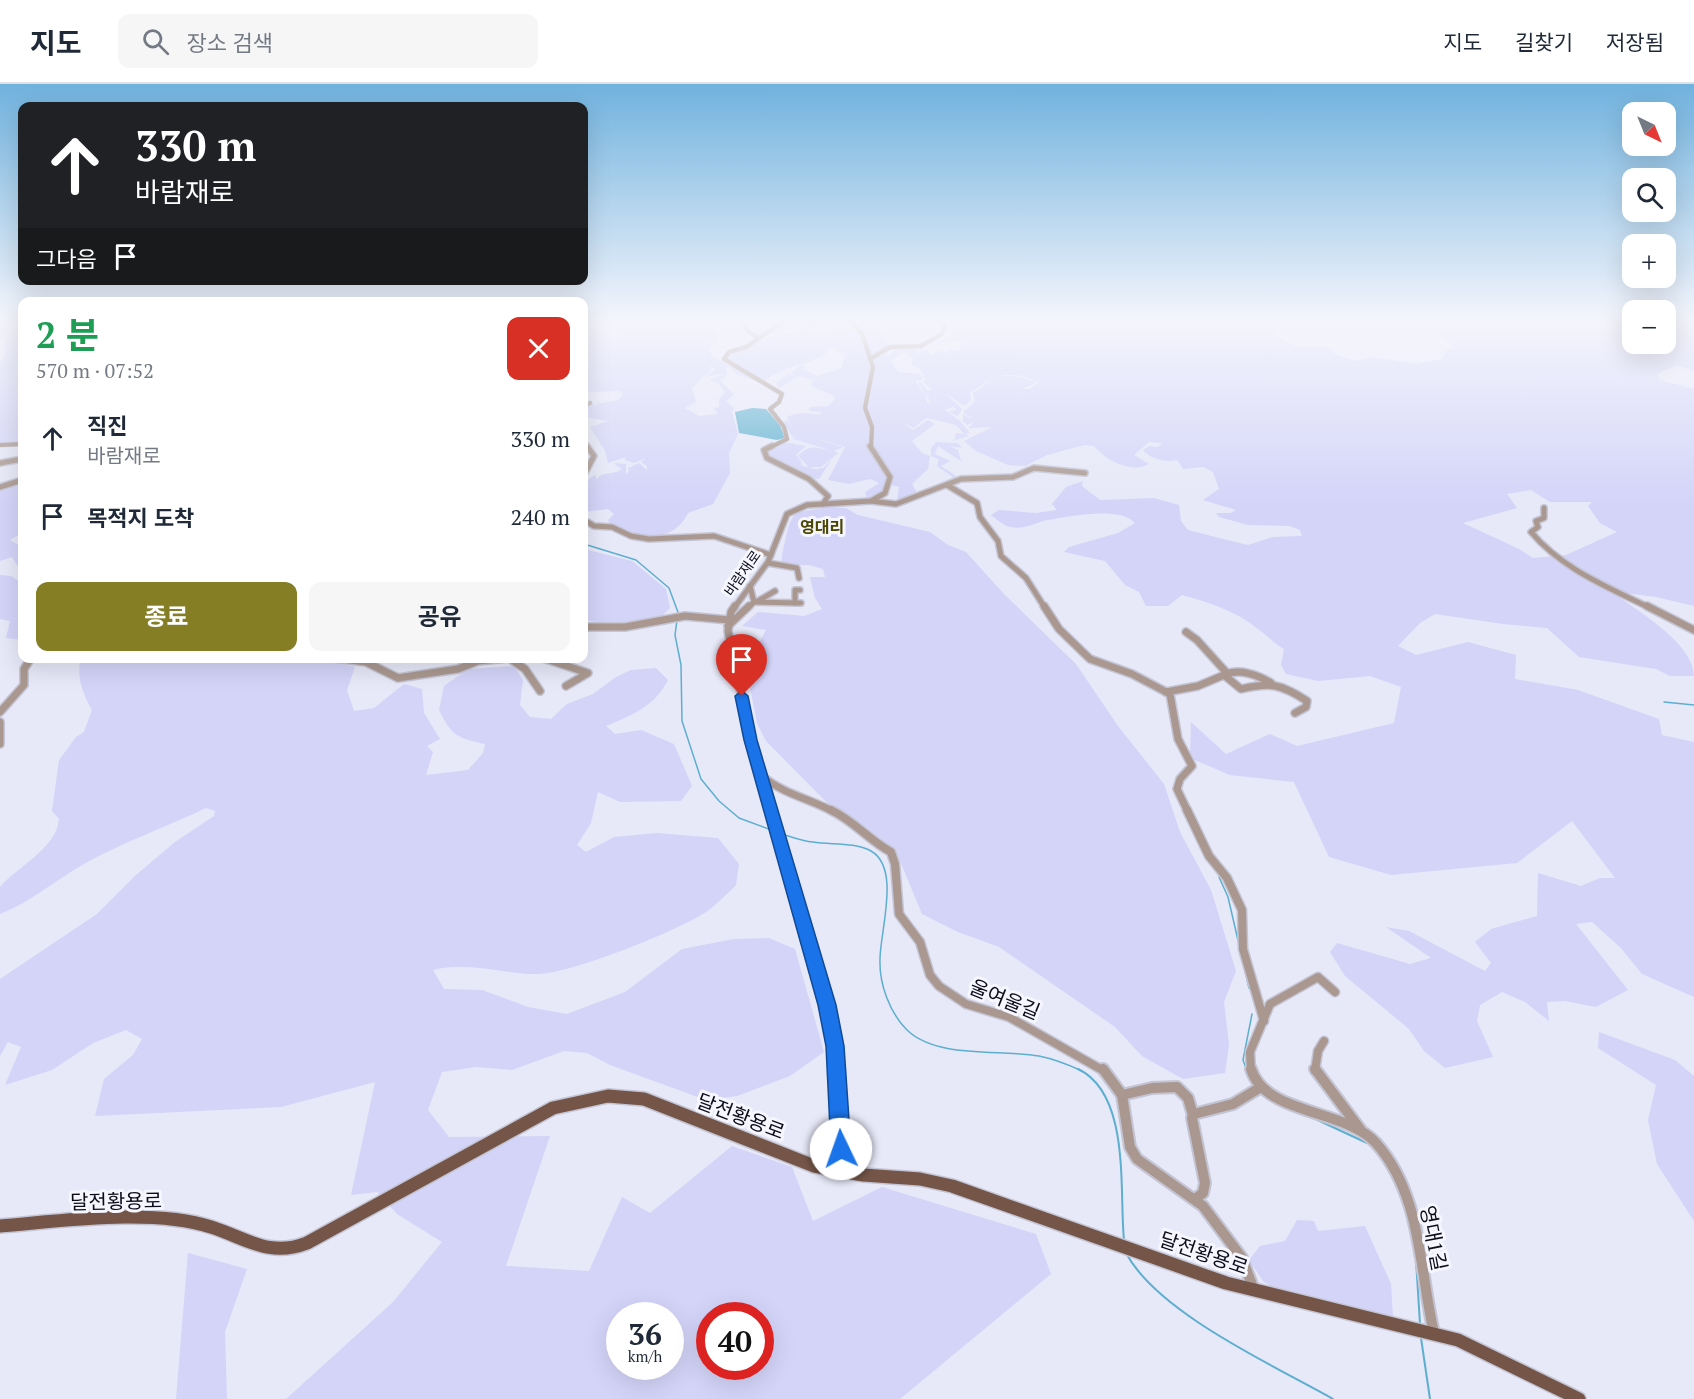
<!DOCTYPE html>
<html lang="ko">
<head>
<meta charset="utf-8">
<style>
	:root { --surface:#fff; --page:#f6f6f7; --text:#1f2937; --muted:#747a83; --line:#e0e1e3; --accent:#857e24 }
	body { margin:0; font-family:"PT Serif","Noto Sans KR",serif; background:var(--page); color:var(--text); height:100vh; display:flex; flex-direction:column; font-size:22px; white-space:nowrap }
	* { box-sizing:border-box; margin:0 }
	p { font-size:20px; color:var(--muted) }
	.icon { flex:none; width:33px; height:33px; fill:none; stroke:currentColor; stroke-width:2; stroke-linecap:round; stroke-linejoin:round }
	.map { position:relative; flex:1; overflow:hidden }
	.details { position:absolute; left:18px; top:213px; width:570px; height:366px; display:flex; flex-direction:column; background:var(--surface); border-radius:12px; box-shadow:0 6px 24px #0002 }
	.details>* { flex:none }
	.banner { position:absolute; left:18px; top:18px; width:570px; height:183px; border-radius:12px; box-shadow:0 6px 24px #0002; background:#202124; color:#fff; overflow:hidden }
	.needle { width:39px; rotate:137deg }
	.tools { position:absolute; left:1622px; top:18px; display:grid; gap:12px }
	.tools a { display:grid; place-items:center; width:54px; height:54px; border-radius:12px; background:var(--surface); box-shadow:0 6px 24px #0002; font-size:30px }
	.speed { position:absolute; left:606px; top:1218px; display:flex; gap:12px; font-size:30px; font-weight:700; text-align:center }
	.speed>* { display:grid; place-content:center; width:78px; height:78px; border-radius:50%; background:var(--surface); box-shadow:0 6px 24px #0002; line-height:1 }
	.speed small { font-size:15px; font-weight:400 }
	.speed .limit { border:9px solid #d22; background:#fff; color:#111 }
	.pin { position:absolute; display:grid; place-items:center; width:51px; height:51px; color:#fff; margin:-62px -26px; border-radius:50% 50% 50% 0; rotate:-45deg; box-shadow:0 0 6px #0007 }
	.pin .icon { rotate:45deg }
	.me { position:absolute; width:66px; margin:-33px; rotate:357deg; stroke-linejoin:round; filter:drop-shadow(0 0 4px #0008) }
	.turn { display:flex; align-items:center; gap:21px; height:126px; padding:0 18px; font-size:27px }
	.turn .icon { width:78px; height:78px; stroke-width:2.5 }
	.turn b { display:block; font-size:42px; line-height:51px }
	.then { display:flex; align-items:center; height:57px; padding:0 18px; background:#0003; gap:12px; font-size:22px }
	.round { display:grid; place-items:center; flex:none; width:63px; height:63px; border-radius:12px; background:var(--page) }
	.summary { display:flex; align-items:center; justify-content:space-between; height:102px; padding:0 18px }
	h1 { font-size:36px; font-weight:700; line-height:45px; color:#1e9e55 }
	.action { display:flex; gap:12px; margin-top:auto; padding:12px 18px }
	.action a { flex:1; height:69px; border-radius:12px; background:var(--accent); color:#fff; font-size:24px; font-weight:700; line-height:69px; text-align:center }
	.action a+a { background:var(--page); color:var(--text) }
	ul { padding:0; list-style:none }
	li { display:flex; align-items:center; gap:18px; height:78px; padding:0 18px }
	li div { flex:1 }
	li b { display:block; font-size:22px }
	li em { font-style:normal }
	header { display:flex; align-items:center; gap:36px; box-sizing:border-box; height:84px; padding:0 30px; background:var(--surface); border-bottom:2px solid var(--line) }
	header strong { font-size:28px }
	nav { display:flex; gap:33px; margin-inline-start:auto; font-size:21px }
	.search { width:420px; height:54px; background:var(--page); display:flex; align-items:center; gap:15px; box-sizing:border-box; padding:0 21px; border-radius:12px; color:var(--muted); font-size:22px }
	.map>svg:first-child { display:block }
	.green { fill:#d3d4f8; fill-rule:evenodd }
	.water { fill:#5cafce }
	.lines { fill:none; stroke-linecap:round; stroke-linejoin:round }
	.stream-far1 { stroke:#5cafce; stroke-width:1.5 }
	.stream { stroke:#5cafce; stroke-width:2 }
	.minor-far4-casing { stroke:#c4c5d4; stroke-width:5 }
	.minor-far3-casing { stroke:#c4c5d4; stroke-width:8 }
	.minor-far2-casing { stroke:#c4c5d4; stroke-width:10 }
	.minor-far1-casing { stroke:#c4c5d4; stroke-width:11 }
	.minor-casing { stroke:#c4c5d4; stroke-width:14 }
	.major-casing { stroke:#c4c5d4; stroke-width:16 }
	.minor-far4 { stroke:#aa9890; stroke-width:4 }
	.minor-far3 { stroke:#aa9890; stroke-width:5 }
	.minor-far2 { stroke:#aa9890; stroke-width:7 }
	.minor-far1 { stroke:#aa9890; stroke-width:8 }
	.minor { stroke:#aa9890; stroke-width:10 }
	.major { stroke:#745547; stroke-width:13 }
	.route { fill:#1a73e8; stroke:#114b97; stroke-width:1.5 }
	.labels { text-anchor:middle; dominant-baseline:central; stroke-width:6; stroke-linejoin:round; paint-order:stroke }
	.far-street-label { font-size:14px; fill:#0d0d1a; stroke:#f5f6fe }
	.far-quarter-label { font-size:16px; font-weight:bold; fill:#4a4501; stroke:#f5f6fe }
	.near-street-label { font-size:20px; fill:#0d0d1a; stroke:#f5f6fe }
</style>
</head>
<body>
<header>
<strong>지도</strong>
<div class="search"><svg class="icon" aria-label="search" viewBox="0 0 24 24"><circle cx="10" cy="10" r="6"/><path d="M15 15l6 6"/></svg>장소 검색</div>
<nav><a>지도</a><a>길찾기</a><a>저장됨</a></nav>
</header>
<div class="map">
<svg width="1694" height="1315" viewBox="0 0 1694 1315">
	<rect width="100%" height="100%" fill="#e7e8f8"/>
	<g class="green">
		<path d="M0,237H22V359L0,360V279L7,267L3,260L13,246L6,243L9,246L0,257Z"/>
		<path d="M584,237H613L596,244L617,254L621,250L617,248L634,246L632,243L633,237H716L712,240L716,243L718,259L691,252L716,260L710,263L709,266L713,273L731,283L735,282L756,297L736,290L730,283L725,284L727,290L720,297L734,310L726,317L734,324L732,328L738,350L729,369L730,389L713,420L688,429C671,462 639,453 611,441L608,436L614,430L608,425L584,428L585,393L588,395L595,391L597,395C602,387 615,391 622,385L613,379L626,380V390L629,387L628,384L639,379L647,386V382L641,378L646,374L634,379L625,376L626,373L608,379L605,367L590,343L608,337L584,333L586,322L593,320L598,323L596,320L618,316L623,310L620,307L590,308L587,305L588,294L584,292V245L591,251L592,246L584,244ZM710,282L716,285L705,293L726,289L709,296L718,299L725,308L719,315V323L714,324L718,330L699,332L685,324L696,318L692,305L702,293L711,287Z"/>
		<path d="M805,237H881L888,246L885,255L889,256L886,270L888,273L897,263L920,264L916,266L918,270L920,265L932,267L927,268L933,271L938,266L946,269L948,266H961L959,261L965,259L956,258L957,257L935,259L955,251L952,249L953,245L947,248V237L944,239L942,237H1291L1295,238L1274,250L1297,263H1330L1336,271L1357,277L1373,273L1416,280L1443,275L1445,268L1453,263C1446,253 1436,251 1430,241L1446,239H1470L1478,243L1501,241L1598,242L1602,237H1632V260H1665V237H1694V287L1677,281L1657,290L1660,295L1659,296L1694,305V522L1656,513L1610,507C1635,525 1694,559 1694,592H1670L1656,585L1579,573L1547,544L1503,540L1435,530L1420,539L1398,562L1416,571L1468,558L1516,571L1515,595L1578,606L1659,635L1662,651L1694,658V913L1642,890L1621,864L1592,838L1576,840L1628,906L1596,923L1565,917L1547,918L1549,937L1525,918L1502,908L1480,921L1477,937L1493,973L1445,984L1424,967L1409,945L1345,892L1330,868L1337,859L1410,880L1431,874L1386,843L1409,847L1485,887L1491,879L1475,858L1491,845L1537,832L1538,789L1581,802L1600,794H1615L1572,737L1517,779L1391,791L1329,773L1294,698L1230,691L1190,674L1191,638L1226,670L1270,650L1297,662L1394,639L1401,603L1370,592L1318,597L1286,590L1281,581L1284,565C1273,559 1268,552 1258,545C1236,527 1208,518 1182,511L1168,522H1146L1139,508L1125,501L1105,477L1064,468L1069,463L1118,449L1135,439C1120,422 1069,432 1048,436C1035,438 1025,446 1011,443C1004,442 997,436 991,431L999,426L1036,429L1057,426L1052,420L1066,403L1083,397L1082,402L1100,416L1154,414L1179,421L1181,437L1188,446L1223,455L1248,461L1273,453L1302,452L1300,446L1290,442L1248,441L1219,433L1216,429H1230L1236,426L1203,416L1219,405L1213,388L1203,383L1183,385L1177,376C1167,379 1150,375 1143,366L1149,362L1158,363L1162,359L1149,358L1134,371L1149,380C1132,390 1105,376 1094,362L1085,361L1047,371L1025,382L1008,381L976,367L964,357L992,343L968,344L975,338L967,341L963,337V330L969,334L975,331L969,333L963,328L975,318L973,309L987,299L1017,305L985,298C1000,289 1020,291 1036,299L1021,305H1030L1038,299C1010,283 993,292 970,309L971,316L964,322L945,309L962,325L958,332L949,328L957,325L953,323L940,327L945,326L960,337L970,349L965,350L969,352L952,357L955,355L956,349L964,350L956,341L926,334L913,344L903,339L913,346L928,336L935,340L912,357L922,369L930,372L928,385L912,400L917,409L897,418L899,403L887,400L883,410L867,415L865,408L878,400L870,410L879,399L870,395L849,400L828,396L845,363L822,356H820L843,363L834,367L838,369L821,383H810L819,387L816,385L823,384L832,375L819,395C803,396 774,380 767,366L784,358L806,362L796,371L801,377V381L806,383L808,382L798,372C809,359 818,364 833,367L794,355L791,353L796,354L791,351L784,338L787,336L792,344L787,333C797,328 809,329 821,331L819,330L823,328L809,327L810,323L828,322L835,315L834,312L811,302L813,296L799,292L779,304L776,299L788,290L796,293L791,289L801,281L805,284L795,287L803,285L817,292L841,285L845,271L832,263L827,265L828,268C812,281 777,283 764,298L727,275C732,259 783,252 798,248L793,243L796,242L824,251L845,246L833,248L828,244L842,242C829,237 815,244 805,237ZM904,268L914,276L910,279L920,285L925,295L923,298L933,306H927L920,297L918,299L930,317L929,319L936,324L927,318L926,312L915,297L923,295L920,290L898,288L889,274L892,276ZM1531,406L1550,418H1592L1588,422L1600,439L1617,448L1566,471L1533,474L1519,465L1463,439L1517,424L1507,410Z"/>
		<path d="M936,358L958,359L962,364L950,362L958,366L961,377L938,362L935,370L950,377L941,382L959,394L930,406L953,393L937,382L939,375L931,372V364Z"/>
		<path d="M22,397V449L10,456L22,463V483L17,481L12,473L0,477V405Z"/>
		<path d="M826,423L846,424L858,431L930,448L948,461L966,468L1004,510L1076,580L1118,642L1164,700L1180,748L1211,806L1236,887L1224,918L1229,961L1225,989L1183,995L1142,972L1115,943L999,863L958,848L922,830L895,765L854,746L766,657L757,639L746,583L766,546L742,542L758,528L804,532L822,525L815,514L810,493H825L823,485L809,481H782C781,472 783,466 785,457C793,424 793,430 826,423Z"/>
		<path d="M584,465L632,477L666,505L670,524L657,537L618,541L584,536Z"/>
		<path d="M0,491L11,492L22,499V556L6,554L10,537L0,535Z"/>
		<path d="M83,574L320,575L355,583L347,606L354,627L374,624L404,600L422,605L424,629L440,655L427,662L433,668L426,691L468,686L483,669L485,660C457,654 452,652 439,626L444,602L468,585L514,582L523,596L520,621L530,633L551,635L567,620L593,610L616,593L631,586L656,584L668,596C654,623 632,631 606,642L615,650L641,646L674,660L692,702L681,717L620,718L598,708L591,739L577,761L586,768L614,753L656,749L718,754L739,780L736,801C728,809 719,818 709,826C683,845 570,890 538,890C502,890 468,877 433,886L444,905L482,906L528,923L567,930L625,908L682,865L734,855L769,854L795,865L824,968L790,992L737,1012L706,1016L610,981L587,969L564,967L512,986L476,983L442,988L428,1026L449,1053L550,1052L506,1182L589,1187L622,1113L650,1129L732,1062L792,1083L813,1137L882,1103L1036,1150L1051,1190L900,1315H286L393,1218L442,1158L397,1130L377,1108L351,1111L375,998L281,1023L95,1032L104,995L133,971L142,955L126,946L93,959L52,986L5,1001L21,963L8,958L0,972V895L97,830L136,791L175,758L214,732L215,727L206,724C166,743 123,758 84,780C55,796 31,818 0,830V803C17,783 57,764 59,735L52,727L59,676L76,653L84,648L92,626C83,610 77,595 80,577ZM620,1232H670V1282H620ZM710,1232H760V1282H710Z"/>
		<path d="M1599,948L1675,976L1694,992V1137L1657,1080L1648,1036L1656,1001L1598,964Z"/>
		<path d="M1297,1136L1314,1137L1318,1147L1365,1142L1391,1200L1393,1233L1272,1203L1263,1197L1249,1176L1260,1162L1285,1157Z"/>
		<path d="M188,1169L247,1185L225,1248L227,1315H176Z"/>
	</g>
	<path class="water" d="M752,324L766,325L780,341L785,354L777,356L739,349L735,328Z"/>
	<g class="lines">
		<g class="stream-far1">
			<path d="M584,460L636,476L669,504L679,531"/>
			<path d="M677,536L675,551L681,581L682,637L701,695L719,717L739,734L774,747"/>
			<path d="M1664,618L1694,621"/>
			<path d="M782,750C792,753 802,757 813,758C832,761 854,758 871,767C901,784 880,847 880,875C879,899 889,928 907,946C937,975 1000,965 1039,972C1054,975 1067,980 1082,987"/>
			<path d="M1219,793L1228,813L1249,904"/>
			<path d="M1246,984L1243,976L1252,930"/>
		</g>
		<g class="stream">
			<path d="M1078,985C1131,1010 1119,1108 1124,1156"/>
			<path d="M1248,992L1253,1000"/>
			<path d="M1309,1032L1367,1059"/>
			<path d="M1126,1169C1158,1229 1273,1281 1333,1315"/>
			<path d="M1416,1176L1420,1240"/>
			<path d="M1421,1254L1430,1315"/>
		</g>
		<g class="minor-far4-casing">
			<g id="minor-far4">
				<path d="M741,237L748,247L757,253"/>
				<path d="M812,237H816"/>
				<path d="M850,237L862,250L873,283L865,324L872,343L871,364"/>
				<path d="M870,275L890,263L921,262L942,250L944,243L940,237"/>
				<path d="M584,322L590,319"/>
				<path d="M584,358L588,364"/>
				<path d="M0,361L22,360"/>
				<path d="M769,364L787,355L784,343L770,325L779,318L782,310L724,275L729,268L746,263L784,237"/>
			</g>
		</g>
		<g class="minor-far3-casing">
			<g id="minor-far3">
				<path d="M772,362L764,366L767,374L809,395L828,412L823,420"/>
				<path d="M0,379L22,375"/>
				<path d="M584,391L594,372L587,362"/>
				<path d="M947,401L977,419L980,433L998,457L1001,472L1026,494L1045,524"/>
				<path d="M0,403L22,396"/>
				<path d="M871,417L896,420L961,395L1013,393L1034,384L1085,389"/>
				<path d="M1544,424V434L1536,437L1538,443L1531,448C1562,485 1608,503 1650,524"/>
				<path d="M584,436L594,442L612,443L631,452L649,455L714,452L771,471"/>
				<path d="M768,479L797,484L799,494"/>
				<path d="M758,517L775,507"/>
				<path d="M754,518L801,519"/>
				<path d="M795,519V506H800"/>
				<path d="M734,524L768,478L787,430L807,421L871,417L885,409L890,393L870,362"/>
				<path d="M748,524L754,518L750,502"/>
			</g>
		</g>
		<g class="minor-far2-casing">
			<g id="minor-far2">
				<path d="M735,522L731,528L728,547L751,656L772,728"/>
				<path d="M1044,522L1059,545L1090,575L1132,590L1170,610L1178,655L1192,682L1180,695L1177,705L1188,728"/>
				<path d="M1647,522L1694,546"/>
				<path d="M728,542L749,522"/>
				<path d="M584,543H625L685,532L729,536"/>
				<path d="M1186,548L1197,556L1226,588"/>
				<path d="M334,574L366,578L398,594L458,585L478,577L508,574"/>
				<path d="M509,574L525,585L540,607"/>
				<path d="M543,574L588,589L566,602"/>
				<path d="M1224,591C1239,584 1258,591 1271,599"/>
				<path d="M1166,608L1198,602L1224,591L1241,605C1271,598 1281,600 1307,617L1306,623L1295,629"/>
				<path d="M0,628L24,601V585L31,574"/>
				<path d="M0,638V660"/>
				<path d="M763,693C784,710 810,715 834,728"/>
			</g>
		</g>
		<g class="minor-far1-casing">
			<g id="minor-far1">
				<path d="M771,726L827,921L835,961L836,987"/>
				<path d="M831,726C854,737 869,756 891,768L895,780L899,830L920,858L930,891L939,902L966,920L1009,933L1104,987"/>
				<path d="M1187,726L1209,772L1227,794L1242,826L1243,865L1264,937"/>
				<path d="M1251,987L1250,968L1270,920L1318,893L1335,908"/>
				<path d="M1315,987L1318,967L1324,957"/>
			</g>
		</g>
		<g class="minor-casing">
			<g id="minor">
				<path d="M836,985L842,1087"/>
				<path d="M1103,985L1122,1011L1130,1063L1137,1075L1203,1122L1242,1174L1254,1206"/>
				<path d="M1251,985C1265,1031 1346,1025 1376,1059C1422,1111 1419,1185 1434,1249"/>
				<path d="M1315,985L1360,1045"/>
				<path d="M1122,1011L1152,1004L1177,1003L1188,1014L1193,1031"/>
				<path d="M1195,1115L1203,1109L1205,1099L1192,1034L1194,1030L1233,1020L1261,1003"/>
			</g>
		</g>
		<g class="major-casing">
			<path id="major" d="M0,1142C62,1137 152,1124 211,1143C246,1154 269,1174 307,1159L553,1024L608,1012L644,1015L814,1082L863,1091L920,1095L952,1102L1226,1199L1458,1256L1579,1315"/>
		</g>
		<use href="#minor-far4" class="minor-far4"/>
		<use href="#minor-far3" class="minor-far3"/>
		<use href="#minor-far2" class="minor-far2"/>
		<use href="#minor-far1" class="minor-far1"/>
		<use href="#minor" class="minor"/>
		<use href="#major" class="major"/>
	</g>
	<linearGradient id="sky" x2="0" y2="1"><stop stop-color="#70b2de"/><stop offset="0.56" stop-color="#f4f5fc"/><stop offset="1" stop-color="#f4f5fc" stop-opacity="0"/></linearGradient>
	<rect width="1694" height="421" fill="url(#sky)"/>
	<path class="route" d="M742,607L748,612L757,656L836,921L844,962L851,1065L848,1072L841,1075L834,1072L831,1065L826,962L818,921L744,656L735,612Z"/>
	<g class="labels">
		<g class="far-street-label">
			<text transform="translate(742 489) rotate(-55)">바람재로</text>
		</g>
		<g class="far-quarter-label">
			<text x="822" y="443">영대리</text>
		</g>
		<g class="near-street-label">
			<text transform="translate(1005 915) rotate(22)">울여울길</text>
			<text transform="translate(741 1032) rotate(21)">달전황용로</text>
			<text transform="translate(116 1117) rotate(-1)">달전황용로</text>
			<text transform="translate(1434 1154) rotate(79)">영대1길</text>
			<text transform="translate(1204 1169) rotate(19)">달전황용로</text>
		</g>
	</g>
</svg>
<div class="tools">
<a><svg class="needle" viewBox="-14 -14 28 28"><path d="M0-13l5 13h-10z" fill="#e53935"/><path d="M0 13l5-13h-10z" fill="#747a83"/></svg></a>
<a><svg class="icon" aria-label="search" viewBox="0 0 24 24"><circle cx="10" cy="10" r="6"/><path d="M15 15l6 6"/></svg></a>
<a>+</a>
<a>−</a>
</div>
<div class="speed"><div>36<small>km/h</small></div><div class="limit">40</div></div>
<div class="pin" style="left:742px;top:612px;background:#d93025"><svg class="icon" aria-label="arrive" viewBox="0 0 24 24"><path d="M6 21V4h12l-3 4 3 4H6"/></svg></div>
<svg class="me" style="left:841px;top:1065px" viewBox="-20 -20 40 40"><circle r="19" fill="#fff"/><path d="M0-13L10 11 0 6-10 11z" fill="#1a73e8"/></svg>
<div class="banner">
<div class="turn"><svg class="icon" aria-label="ahead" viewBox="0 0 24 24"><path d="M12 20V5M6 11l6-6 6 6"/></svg><div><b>330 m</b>바람재로</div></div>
<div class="then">그다음<svg class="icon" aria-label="arrive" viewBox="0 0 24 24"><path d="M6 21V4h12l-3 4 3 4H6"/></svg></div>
</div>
<section class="details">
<div class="summary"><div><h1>2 분</h1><p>570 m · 07:52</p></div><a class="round" style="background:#d93025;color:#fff"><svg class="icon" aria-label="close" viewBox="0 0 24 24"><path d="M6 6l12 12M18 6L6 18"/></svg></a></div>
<ul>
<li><svg class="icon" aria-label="ahead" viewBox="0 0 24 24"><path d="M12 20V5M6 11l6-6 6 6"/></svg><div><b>직진</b><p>바람재로</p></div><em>330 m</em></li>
<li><svg class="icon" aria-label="arrive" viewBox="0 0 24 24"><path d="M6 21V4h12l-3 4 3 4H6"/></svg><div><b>목적지 도착</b></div><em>240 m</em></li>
</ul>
<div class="action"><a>종료</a><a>공유</a></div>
</section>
</div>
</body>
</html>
